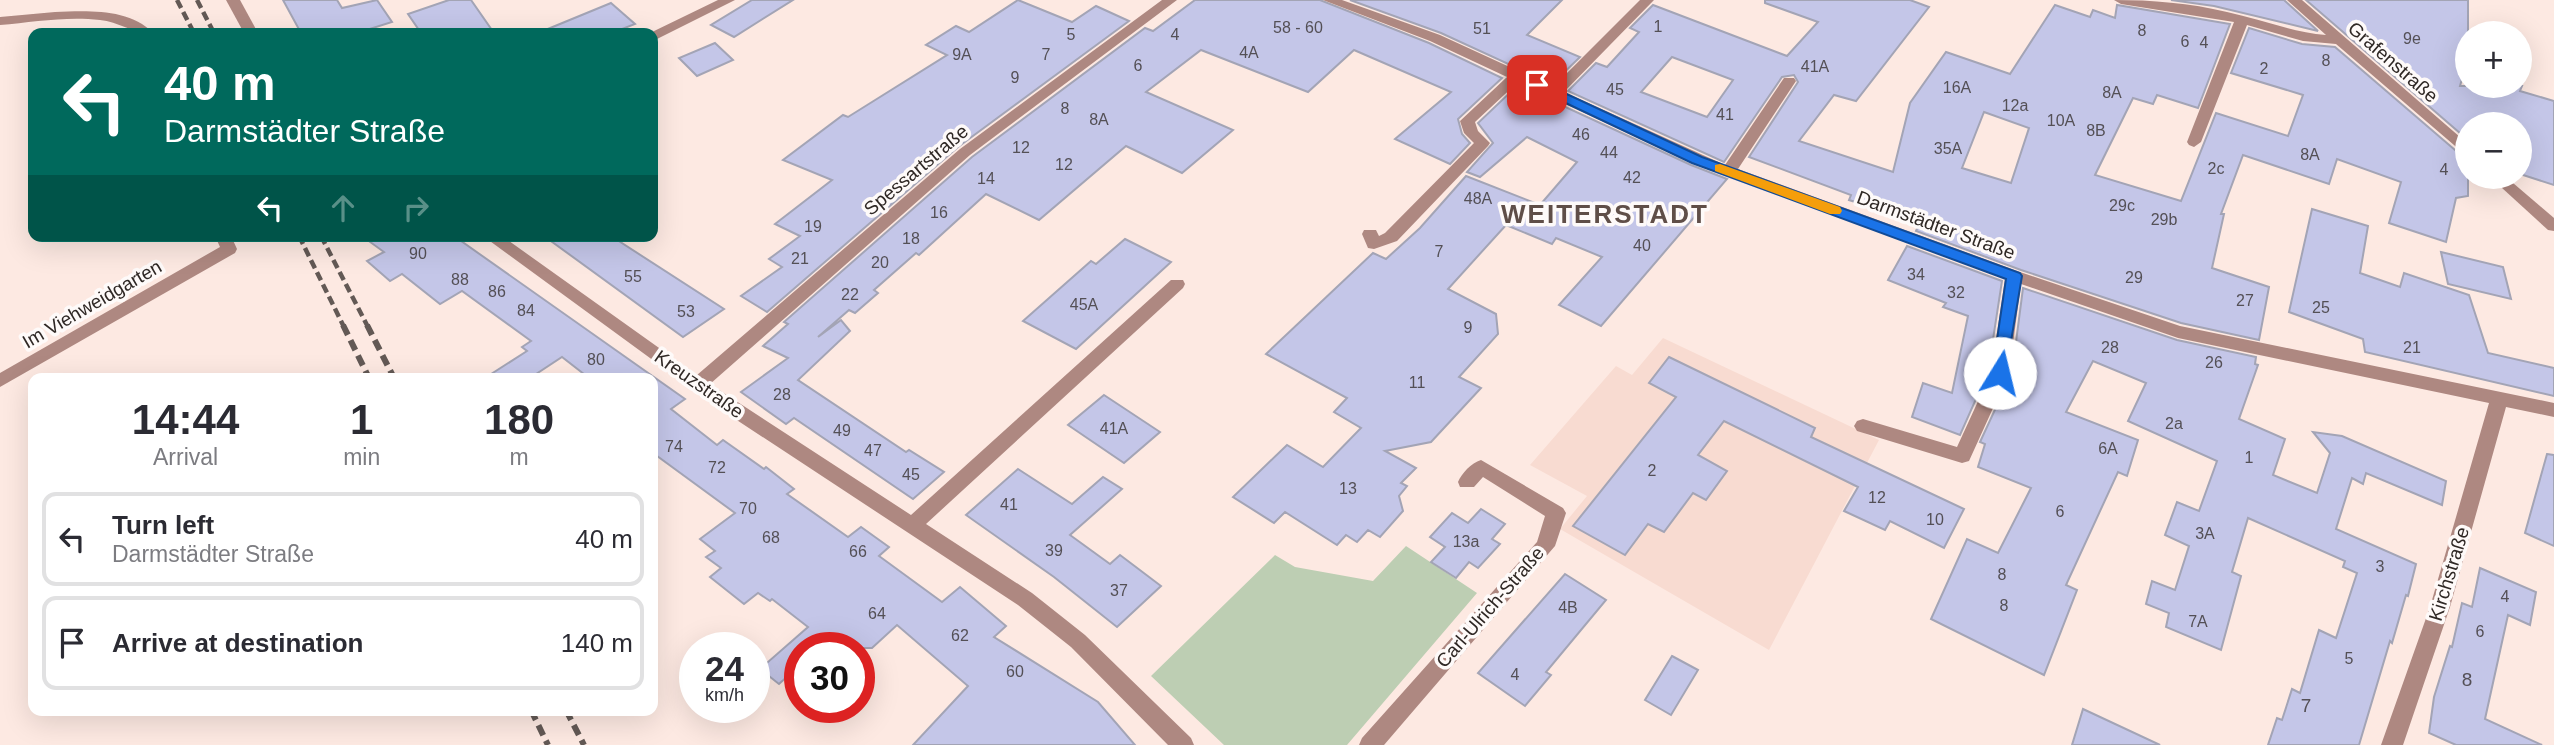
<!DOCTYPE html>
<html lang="en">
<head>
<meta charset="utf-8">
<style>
	:root { --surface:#fff; --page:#f7f7f7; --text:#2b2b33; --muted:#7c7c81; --line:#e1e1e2 }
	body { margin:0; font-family:Helvetica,sans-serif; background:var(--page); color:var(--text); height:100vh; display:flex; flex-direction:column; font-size:26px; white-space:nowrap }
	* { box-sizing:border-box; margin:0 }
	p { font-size:23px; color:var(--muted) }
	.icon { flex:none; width:38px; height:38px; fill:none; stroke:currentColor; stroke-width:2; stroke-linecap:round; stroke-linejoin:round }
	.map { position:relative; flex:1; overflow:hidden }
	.details { position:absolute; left:28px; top:373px; width:630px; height:343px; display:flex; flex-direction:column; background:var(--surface); border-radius:14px; box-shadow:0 7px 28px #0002 }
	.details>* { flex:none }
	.hud { position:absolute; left:28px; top:28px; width:630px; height:214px; border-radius:14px; box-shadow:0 7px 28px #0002; background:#00695c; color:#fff; overflow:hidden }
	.buttons { position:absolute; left:2455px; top:21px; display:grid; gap:14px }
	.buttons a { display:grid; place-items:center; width:77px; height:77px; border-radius:50%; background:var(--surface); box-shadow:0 7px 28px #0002; font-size:35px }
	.speed { position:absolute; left:679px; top:632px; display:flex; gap:14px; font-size:35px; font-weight:700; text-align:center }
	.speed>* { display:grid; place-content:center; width:91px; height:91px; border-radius:50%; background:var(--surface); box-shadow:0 7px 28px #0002; line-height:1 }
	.speed small { font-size:18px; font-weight:400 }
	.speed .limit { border:10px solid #d22; background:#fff; color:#111 }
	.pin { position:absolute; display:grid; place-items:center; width:60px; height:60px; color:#fff; margin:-30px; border-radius:14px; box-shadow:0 4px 10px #0006 }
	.me { position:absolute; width:77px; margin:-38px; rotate:9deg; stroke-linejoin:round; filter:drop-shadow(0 0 5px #0008) }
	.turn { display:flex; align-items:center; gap:24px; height:147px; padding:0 21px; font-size:32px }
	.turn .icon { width:91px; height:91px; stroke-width:2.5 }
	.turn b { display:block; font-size:49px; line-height:60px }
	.lanes { display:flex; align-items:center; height:66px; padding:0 21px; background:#0003; justify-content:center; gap:35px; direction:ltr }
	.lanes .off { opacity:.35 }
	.eta { display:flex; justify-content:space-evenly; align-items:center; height:119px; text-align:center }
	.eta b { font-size:42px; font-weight:600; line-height:49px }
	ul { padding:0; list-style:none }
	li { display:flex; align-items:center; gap:21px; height:94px; margin:0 14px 10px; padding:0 7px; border:4px solid var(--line); border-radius:14px }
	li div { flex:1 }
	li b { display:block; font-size:26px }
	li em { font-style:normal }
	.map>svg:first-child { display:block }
	.built { fill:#f8dbd1 }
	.green { fill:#bdceb3 }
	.building { fill:#c4c6e8; stroke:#a3a4b5; stroke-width:2; fill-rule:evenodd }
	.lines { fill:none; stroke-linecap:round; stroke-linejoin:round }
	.minor { fill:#ae8881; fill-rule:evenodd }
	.rail-far1 { stroke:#635955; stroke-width:4.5; stroke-dasharray:9 4.5; stroke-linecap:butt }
	.rail { stroke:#635955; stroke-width:6; stroke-dasharray:11 6; stroke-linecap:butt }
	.route { fill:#1a73e8; stroke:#114b97; stroke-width:2 }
	.slow { fill:#f59e0b }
	.labels { text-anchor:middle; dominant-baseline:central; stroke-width:7; stroke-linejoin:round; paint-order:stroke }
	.number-label { font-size:16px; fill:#545056 }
	.street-label { font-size:19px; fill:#2f2825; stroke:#fefaf9 }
	.near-number-label { font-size:19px; fill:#545056 }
	.district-label { font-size:26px; font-weight:bold; letter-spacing:2px; fill:#5f4e48; stroke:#fefaf9 }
</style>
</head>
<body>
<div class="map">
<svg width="2554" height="745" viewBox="0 0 2554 745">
	<rect width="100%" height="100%" fill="#fde9e2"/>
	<path class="built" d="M1663,338L1879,440L1769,650L1560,529L1587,496L1530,465L1616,366L1632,375Z"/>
	<path class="green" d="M1406,546L1477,593L1347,745H1224L1151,676L1275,555L1295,567L1373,581Z"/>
	<g class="building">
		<path d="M283,0H337L342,8L377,0L392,22L357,33H301Z"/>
		<path d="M449,0H471L494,33H421L408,14Z"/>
		<path d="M752,0H793L734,37L711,25Z"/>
		<path d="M1018,0L1072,22L1096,6L1129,21L958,147L767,312L741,296L782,267L769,259L800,236L775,224L832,180L783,160L843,115L848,117L947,55L926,45L956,26L969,32Z"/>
		<path d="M1195,0H1320L1429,43L1502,78L1458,119L1462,134L1470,143L1450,164L1395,139L1451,92L1354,50L1308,92L1201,50L1146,92L1233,130L1182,173L1126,146L1039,220L986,194L919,255L916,253L874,290L878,293L855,313L849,310L818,337L841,320L850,331L798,380L906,452L909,450L944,472L913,499L794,418L786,424L741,392L788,358L763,346L788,324L784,322L972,157L1145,28L1153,31Z"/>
		<path d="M1350,0H1562L1527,35L1580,57L1552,84L1441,33Z"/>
		<path d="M1765,0H1910L1929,7L1856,101L1834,95L1799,141L1893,172L1910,103L1946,52L2010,74L2055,5L2090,17L2093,10L2115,18L2117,5L2230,24L2198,108L2157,95L2153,104L2133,98L2095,175L2181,201L2216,113L2288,136L2303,95L2231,73L2249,28L2302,44L2335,47L2462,156L2459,154L2468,162V196L2456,198L2446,242L2389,223L2401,182L2337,159L2329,184L2243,155L2221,214H2224L2212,268L2269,287L2259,340L2181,323L2021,270L1916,231L1919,224L1907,218L1849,200L1851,195L1749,157L1798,82L1794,75L1782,77L1724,162L1568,91L1596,63L1607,67L1639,32L1630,28L1653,5L1787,56L1818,22L1765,3ZM1672,57L1733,80L1707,117L1641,92ZM1984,112L2029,128L2011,183L1962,168Z"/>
		<path d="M2171,0H2284L2318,31L2214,6Z"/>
		<path d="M2306,0H2468V58L2460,86H2522L2520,91L2554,101V185L2520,174V124H2468V140Z"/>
		<path d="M611,3L635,24L612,33H538Z"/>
		<path d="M715,43L733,60L697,76L679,58Z"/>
		<path d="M1518,85L1691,165L1727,179L1601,326L1559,305L1602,257L1556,238L1552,244L1506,225L1448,289L1496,314L1498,334L1459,377L1481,388L1431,442L1385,451L1416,468L1401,483L1407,486L1399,496L1403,511L1380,537L1368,530L1357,542L1346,535L1337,545L1285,512L1274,523L1233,497L1287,445L1323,467L1361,428L1334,412L1347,398L1266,354L1373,253L1386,259L1420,228L1466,176L1540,205L1577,162L1527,137L1480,177L1467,172L1493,143L1478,123Z"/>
		<path d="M2312,209L2368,226L2360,273L2400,287L2404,273L2469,295L2488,353L2554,368V396L2365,352L2363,339L2289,312Z"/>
		<path d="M362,236H454L685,399L671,409L717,445L723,440L764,469L766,467L794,489L787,494L848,537L861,527L889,547L879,556L942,602L960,587L1006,626L994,637L1098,702L1135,745H913L968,686L897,625L872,648H800V665L779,684L760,669L808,627L772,599L770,601L758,593L744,604L710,577L721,568L706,557L715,551L700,539L735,513L653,453V378H589L562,357L530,378H485L527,351L522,347L531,341L462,291L440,304L402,274L390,281L367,261L384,252Z"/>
		<path d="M544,236H611L724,309L683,337Z"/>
		<path d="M1125,239L1171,262L1076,349L1023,321L1091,261L1096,264Z"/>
		<path d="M1907,246L2002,281L1988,372L1960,435L1912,417L1923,383L1952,393L1968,316L1943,307L1946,303L1888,280Z"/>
		<path d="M2441,252L2503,267L2511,299L2448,284Z"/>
		<path d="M2023,288L2177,340L2256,357L2255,364L2258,365L2239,419L2285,439L2273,475L2317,493L2330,453L2313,432L2342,436L2446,481L2442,505L2366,473L2363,484L2352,478L2336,529L2416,564L2408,596L2406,595L2392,643L2390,641L2359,745H2268L2277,718L2282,720L2292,689L2300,693L2319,630L2336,638L2357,573L2343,567L2345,561L2248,518L2232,572L2241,576L2221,650L2166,627L2169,613L2146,604L2152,581L2175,590L2189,546L2165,535L2177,502L2199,511L2217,461L2128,421L2146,383L2093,361L2066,412L2138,440L2127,476L2118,472L2066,585L2077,590L2044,675L1931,619L1967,539L1998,553L2031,488L1978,467L1985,444L1980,442L2012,373Z"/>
		<path d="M1669,357L1815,428L1811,437L1964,509L1944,548L1890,521L1885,530L1844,511L1858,487L1724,421L1698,455L1727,471L1706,500L1693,493L1664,532L1648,524L1625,555L1573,526L1676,397L1649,383Z"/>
		<path d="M1104,395L1160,432L1124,463L1068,425Z"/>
		<path d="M2547,454L2554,455V546L2525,533Z"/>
		<path d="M1018,469L1072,504L1103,477L1122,489L1070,535L1110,564L1120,555L1161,586L1117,627L1054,577L966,515Z"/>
		<path d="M1481,509L1505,524L1492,539L1500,544L1478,568L1469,562L1456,578L1431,562L1445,547L1430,537L1452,513L1468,523Z"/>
		<path d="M2480,568L2536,592L2530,625L2508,615L2485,719L2542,745H2456L2429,733L2434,697L2450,646L2452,647L2462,603L2472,607Z"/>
		<path d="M1565,574L1606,600L1546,672L1551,675L1525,706L1478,673Z"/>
		<path d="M1672,656L1698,670L1671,715L1645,700Z"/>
		<path d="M2083,709L2160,745H2072Z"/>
	</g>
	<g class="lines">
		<g class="minor">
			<path d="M226,0H240L258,33H244Z"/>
			<path d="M718,0H735L653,41V33H650Z"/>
			<path d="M1162,0H1177L970,155L710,384L911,515L1171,280H1183L1185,284L1183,288L926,524L1032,593L1085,635L1191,738L1194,745H1168L1071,647L1018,605L717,407L483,236H502L697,375L960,149Z"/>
			<path d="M1323,0H1342L1440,35L1553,87L1640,0H1654L1564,92L1725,165L1784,78H1794L1796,81L1738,169L2020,272L2180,326L2554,403V417L2506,407L2450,607L2403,745H2381L2430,607L2489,403L2178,338L2021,284L2009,373L1969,461L1962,463L1857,431L1854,426L1857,421L1863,419L1957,447L1991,373L2005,279L1692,163L1518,82L1475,122L1478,131L1490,143L1488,146L1397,241L1374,249L1368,248L1362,234L1364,230H1376L1379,236L1385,233L1474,143L1464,133L1460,121L1507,77L1430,41Z"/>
			<path d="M2114,0C2152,0 2190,3 2227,12C2260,19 2292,32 2326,35L2287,0H2302L2468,144V157L2336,44L2303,41L2247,25L2201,142L2194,147L2189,145L2187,142L2234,22L2121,4Z"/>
			<path d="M55,12C87,11 129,8 153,33C134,34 119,22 100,20C67,16 33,22 0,25V17Z"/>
			<path d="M2490,177H2506L2554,218V231L2548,230Z"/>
			<path d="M215,236H231L237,249L235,253L0,387V373L220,247Z"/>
			<path d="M1481,460L1563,508L1566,513L1555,546L1384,745H1359L1362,738L1537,542L1545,516L1483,477L1474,487H1460L1458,482C1462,473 1471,463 1481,460Z"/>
		</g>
		<g class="rail-far1">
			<path d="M177,0L194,33"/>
			<path d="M197,0L214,33"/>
			<path d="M299,236L344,327"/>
			<path d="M321,236L368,327"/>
		</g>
		<g class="rail">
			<path d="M343,325L369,378"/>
			<path d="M367,325L394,378"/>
			<path d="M531,710L548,745"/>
			<path d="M566,710L584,745"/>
		</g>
	</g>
	<path class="route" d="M1532,82H1541L1702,157L2020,273L2022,276L2005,377H1994L1992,373L2006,279L1692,163L1532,87Z"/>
	<path class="slow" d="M1720,164L1840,207L1842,211L1840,214H1830L1715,171V165Z"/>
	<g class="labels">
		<g class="number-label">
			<text x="1658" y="26">1</text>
			<text x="1298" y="27">58 - 60</text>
			<text x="1482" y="28">51</text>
			<text x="2142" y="30">8</text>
			<text x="1071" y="34">5</text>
			<text x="1175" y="34">4</text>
			<text x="2412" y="38">9e</text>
			<text x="2185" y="41">6</text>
			<text x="2204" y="42">4</text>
			<text x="1249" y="52">4A</text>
			<text x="962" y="54">9A</text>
			<text x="1046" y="54">7</text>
			<text x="2326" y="60">8</text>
			<text x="1138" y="65">6</text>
			<text x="1815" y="66">41A</text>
			<text x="2264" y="68">2</text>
			<text x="1015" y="77">9</text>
			<text x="1957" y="87">16A</text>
			<text x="1615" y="89">45</text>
			<text x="2112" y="92">8A</text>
			<text x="2015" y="105">12a</text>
			<text x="1065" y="108">8</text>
			<text x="1725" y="114">41</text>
			<text x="1099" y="119">8A</text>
			<text x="2061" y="120">10A</text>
			<text x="2096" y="130">8B</text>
			<text x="1581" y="134">46</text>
			<text x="1021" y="147">12</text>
			<text x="1948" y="148">35A</text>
			<text x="1609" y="152">44</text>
			<text x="2310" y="154">8A</text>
			<text x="1064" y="164">12</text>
			<text x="2216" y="168">2c</text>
			<text x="2444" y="169">4</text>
			<text x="1632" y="177">42</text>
			<text x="986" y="178">14</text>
			<text x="1478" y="198">48A</text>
			<text x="2122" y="205">29c</text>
			<text x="939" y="212">16</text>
			<text x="2164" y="219">29b</text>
			<text x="813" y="226">19</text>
			<text x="911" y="238">18</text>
			<text x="1642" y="245">40</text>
			<text x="1439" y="251">7</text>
			<text x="418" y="253">90</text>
			<text x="800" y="258">21</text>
			<text x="880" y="262">20</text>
			<text x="1916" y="274">34</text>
			<text x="633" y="276">55</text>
			<text x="2134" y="277">29</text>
			<text x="460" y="279">88</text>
			<text x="497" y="291">86</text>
			<text x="1956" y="292">32</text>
			<text x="850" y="294">22</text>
			<text x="2245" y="300">27</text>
			<text x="1084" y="304">45A</text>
			<text x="2321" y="307">25</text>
			<text x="526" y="310">84</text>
			<text x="686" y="311">53</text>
			<text x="1468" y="327">9</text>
			<text x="2110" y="347">28</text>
			<text x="2412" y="347">21</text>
			<text x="596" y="359">80</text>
			<text x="2214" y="362">26</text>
			<text x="1417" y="382">11</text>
			<text x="782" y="394">28</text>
			<text x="2174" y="423">2a</text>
			<text x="1114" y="428">41A</text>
			<text x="842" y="430">49</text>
			<text x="674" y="446">74</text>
			<text x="2108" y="448">6A</text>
			<text x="873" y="450">47</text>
			<text x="2249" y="457">1</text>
			<text x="717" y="467">72</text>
			<text x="1652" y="470">2</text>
			<text x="911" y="474">45</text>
			<text x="1348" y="488">13</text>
			<text x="1877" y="497">12</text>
			<text x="1009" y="504">41</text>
			<text x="748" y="508">70</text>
			<text x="2060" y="511">6</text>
			<text x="1935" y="519">10</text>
			<text x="2205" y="533">3A</text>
			<text x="771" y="537">68</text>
			<text x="1466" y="541">13a</text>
			<text x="1054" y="550">39</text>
			<text x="858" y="551">66</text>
			<text x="2380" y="566">3</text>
			<text x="2002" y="574">8</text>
			<text x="1119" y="590">37</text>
			<text x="2505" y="596">4</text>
			<text x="2004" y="605">8</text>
			<text x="1568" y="607">4B</text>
			<text x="877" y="613">64</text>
			<text x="2198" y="621">7A</text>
			<text x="2480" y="631">6</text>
			<text x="960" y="635">62</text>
			<text x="2349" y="658">5</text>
			<text x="1015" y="671">60</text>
			<text x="1515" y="674">4</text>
		</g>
		<g class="street-label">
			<text transform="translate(2393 62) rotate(41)">Grafenstraße</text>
			<text transform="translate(916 170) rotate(-40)">Spessartstraße</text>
			<text transform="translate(1936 225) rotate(20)">Darmstädter Straße</text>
			<text transform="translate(92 304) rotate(-30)">Im Viehweidgarten</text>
			<text transform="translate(699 384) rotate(35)">Kreuzstraße</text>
			<text transform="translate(2449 574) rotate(-73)">Kirchstraße</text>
			<text transform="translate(1490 607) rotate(-49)">Carl-Ulrich-Straße</text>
		</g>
		<g class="near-number-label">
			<text x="2467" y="679">8</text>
			<text x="2306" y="705">7</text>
		</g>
		<g class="district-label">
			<text x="1605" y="214">WEITERSTADT</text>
		</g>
	</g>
</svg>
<div class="buttons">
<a>+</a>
<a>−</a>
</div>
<div class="speed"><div>24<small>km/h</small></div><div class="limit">30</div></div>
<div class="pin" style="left:1537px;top:85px;background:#d93025"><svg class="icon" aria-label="arrive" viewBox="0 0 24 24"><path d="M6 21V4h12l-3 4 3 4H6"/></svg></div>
<svg class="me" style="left:2000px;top:373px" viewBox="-20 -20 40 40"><circle r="19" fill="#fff"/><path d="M0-13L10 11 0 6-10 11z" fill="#1a73e8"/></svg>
<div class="hud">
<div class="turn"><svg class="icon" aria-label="left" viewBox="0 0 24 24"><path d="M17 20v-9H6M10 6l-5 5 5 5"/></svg><div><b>40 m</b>Darmstädter Straße</div></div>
<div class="lanes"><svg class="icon" aria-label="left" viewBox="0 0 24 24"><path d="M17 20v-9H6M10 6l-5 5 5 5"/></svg><svg class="icon off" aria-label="ahead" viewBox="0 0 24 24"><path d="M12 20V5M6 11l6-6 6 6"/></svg><svg class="icon off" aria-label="right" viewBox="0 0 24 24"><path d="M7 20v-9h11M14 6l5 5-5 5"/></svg></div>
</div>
<section class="details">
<div class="eta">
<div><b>14:44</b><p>Arrival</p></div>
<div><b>1</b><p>min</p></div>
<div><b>180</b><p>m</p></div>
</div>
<ul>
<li><svg class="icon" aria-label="left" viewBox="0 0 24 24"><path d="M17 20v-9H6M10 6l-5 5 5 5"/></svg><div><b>Turn left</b><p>Darmstädter Straße</p></div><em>40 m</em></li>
<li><svg class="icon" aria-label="arrive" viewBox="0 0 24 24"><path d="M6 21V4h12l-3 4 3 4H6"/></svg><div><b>Arrive at destination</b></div><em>140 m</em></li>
</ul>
</section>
</div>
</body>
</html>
